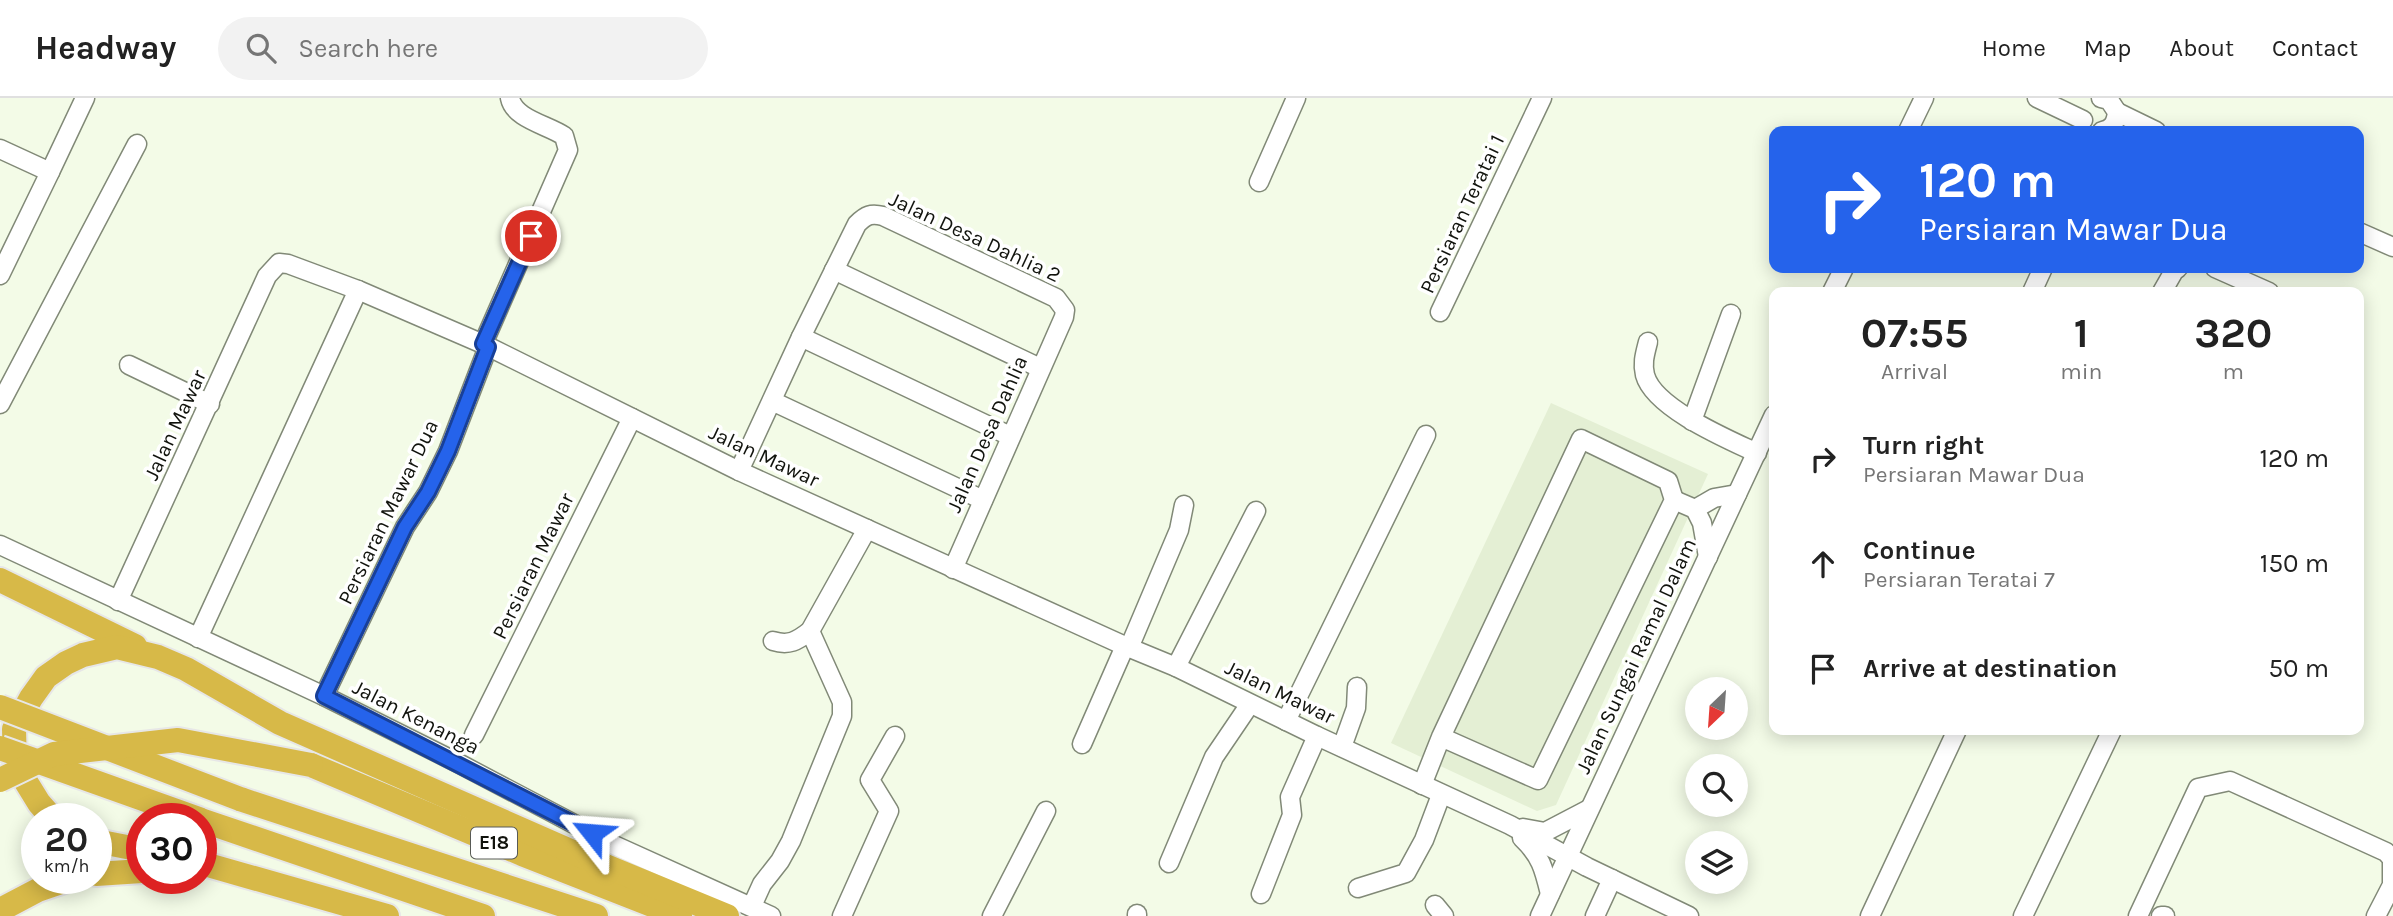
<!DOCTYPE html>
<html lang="en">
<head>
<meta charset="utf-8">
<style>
	:root { --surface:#fff; --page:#f2f2f2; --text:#222; --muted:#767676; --line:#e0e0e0 }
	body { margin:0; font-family:Karla,sans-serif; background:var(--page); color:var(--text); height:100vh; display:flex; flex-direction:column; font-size:26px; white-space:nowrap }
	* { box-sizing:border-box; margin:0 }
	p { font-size:23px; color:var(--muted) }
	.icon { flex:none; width:38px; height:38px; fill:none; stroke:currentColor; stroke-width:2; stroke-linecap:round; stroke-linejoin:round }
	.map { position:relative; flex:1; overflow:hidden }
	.panel { position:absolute; left:1769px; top:189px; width:595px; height:448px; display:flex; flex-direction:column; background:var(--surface); border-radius:14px; box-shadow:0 4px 18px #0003 }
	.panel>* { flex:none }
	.hud { position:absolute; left:1769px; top:28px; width:595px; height:147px; border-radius:14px; box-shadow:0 4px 18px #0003; background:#2563eb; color:#fff; overflow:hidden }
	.needle { width:46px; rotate:205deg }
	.controls { position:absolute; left:1685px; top:579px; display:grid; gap:14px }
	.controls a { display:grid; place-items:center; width:63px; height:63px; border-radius:50%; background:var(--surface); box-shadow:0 4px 18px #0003; font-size:35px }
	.speed { position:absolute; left:21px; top:705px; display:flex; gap:14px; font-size:35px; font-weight:700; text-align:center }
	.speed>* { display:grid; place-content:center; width:91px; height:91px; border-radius:50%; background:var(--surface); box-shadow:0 4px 18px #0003; line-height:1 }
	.speed small { font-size:18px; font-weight:400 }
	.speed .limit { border:10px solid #d22; background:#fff; color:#111 }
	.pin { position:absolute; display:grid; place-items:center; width:60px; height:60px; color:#fff; margin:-30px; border:4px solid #fff; border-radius:50%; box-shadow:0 2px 7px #0007 }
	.me { position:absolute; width:77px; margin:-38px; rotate:298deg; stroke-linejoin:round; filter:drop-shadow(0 0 5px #0008) }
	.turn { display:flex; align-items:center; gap:24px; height:147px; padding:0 35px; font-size:32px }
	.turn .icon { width:91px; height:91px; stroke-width:2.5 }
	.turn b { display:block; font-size:49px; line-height:60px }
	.eta { display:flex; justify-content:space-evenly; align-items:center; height:119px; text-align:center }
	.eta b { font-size:42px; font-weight:700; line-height:49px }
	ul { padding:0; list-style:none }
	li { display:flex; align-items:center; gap:21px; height:105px; padding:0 35px }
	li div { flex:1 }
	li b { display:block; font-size:26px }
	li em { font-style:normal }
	header { display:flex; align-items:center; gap:42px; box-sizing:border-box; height:98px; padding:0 35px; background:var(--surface); border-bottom:2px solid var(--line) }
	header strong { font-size:33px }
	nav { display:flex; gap:38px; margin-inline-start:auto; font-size:24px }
	.search { width:490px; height:63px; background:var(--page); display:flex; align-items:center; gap:18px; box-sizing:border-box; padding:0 24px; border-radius:38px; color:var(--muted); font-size:26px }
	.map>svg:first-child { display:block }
	.built { fill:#e4efd4 }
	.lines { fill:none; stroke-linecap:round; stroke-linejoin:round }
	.minor-casing { stroke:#818977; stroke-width:21 }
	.highway-casing { stroke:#e7e7e7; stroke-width:28 }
	.minor { stroke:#fff; stroke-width:18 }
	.highway { stroke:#d7b948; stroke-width:24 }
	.highway-bridge-casing { stroke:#e7e7e7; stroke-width:28; stroke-linecap:butt }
	.highway-bridge { stroke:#d7b948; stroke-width:24 }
	.route-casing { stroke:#184099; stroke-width:18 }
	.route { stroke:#2563eb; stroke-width:12 }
	.labels { text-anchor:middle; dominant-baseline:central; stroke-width:7; stroke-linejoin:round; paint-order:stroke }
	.shield { fill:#fff; stroke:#585a56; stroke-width:2 }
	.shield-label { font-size:19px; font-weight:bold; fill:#11130d }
	.street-label { font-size:21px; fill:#11130d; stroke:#fff }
</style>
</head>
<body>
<header>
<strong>Headway</strong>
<div class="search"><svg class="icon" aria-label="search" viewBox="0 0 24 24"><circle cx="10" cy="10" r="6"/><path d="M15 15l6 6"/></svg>Search here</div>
<nav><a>Home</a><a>Map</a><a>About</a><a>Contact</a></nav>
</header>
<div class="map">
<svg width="2393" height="818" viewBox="0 0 2393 818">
	<rect width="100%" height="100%" fill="#f3fbe7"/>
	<path class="built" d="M1551,305L1708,376L1556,707L1537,713L1391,645Z"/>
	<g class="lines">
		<g class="minor-casing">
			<g id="minor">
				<path d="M2037,0L2083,22"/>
				<path d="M2101,0L2109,2L2117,14C2116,24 2113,31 2102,33"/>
				<path d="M2117,14L2156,33"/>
				<path d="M1908,33L1924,0"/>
				<path d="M0,51L50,74L0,177"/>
				<path d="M50,74L85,0"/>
				<path d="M1259,84L1296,0"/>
				<path d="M2359,134L2393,149"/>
				<path d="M2215,170L2269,194"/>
				<path d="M834,172L1040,270"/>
				<path d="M1832,194L1844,170"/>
				<path d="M2032,194L2043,170"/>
				<path d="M2162,194L2174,173L2178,170"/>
				<path d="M1440,214L1542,0"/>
				<path d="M801,239L1010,338"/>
				<path d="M1648,244C1645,256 1642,265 1645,277C1654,310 1727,341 1757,355"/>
				<path d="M483,246L568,52L564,38C548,27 514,21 510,0"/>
				<path d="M129,267L210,306"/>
				<path d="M772,303L983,402"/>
				<path d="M0,306L137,46"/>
				<path d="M1692,323L1731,216"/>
				<path d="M739,373L801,239L857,126C866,117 871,115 883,118L1056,200L1065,212L1064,219L953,471"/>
				<path d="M1674,402L1695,411L1702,425L1708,459"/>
				<path d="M1695,411L1714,400L1737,396"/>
				<path d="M0,447L324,598L460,666L614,747L771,818"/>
				<path d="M118,503L267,178L279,165L288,166L358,192L483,246L739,373L1125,548L1176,569L1317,638L1510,727L1587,769L1689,818"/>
				<path d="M198,540L358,192"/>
				<path d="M773,543C789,548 797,543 810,533L867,431"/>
				<path d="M1129,550L1179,432L1184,407"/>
				<path d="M1176,569L1256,413"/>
				<path d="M324,598L405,429L428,394L448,353L488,249"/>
				<path d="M1286,623L1426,337"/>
				<path d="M474,637L632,320"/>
				<path d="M1082,646L1125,548"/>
				<path d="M1342,649L1356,610L1357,589"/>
				<path d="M1422,687L1441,639L1581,341L1668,383L1674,402L1538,682L1441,639"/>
				<path d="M1523,730L1545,734L1589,711"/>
				<path d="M1522,740C1541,758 1544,771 1550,796"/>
				<path d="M1169,765L1214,659L1250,606"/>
				<path d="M1358,790L1406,775L1424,742L1441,697"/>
				<path d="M1261,796L1292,717L1290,699L1317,638"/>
				<path d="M1435,807L1444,818"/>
				<path d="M752,808L762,786L780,763L791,743L842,618V604L810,533"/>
				<path d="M1137,816V818"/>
				<path d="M842,818L889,713L870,682L895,638"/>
				<path d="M992,818L1046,713"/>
				<path d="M1540,818L1774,317"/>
				<path d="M1595,818L1612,781"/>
				<path d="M1870,818L1957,632"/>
				<path d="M2023,818L2112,632"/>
				<path d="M2138,818L2198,690L2230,683L2386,754L2392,761V787L2376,818"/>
				<path d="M2161,818H2165"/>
			</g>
		</g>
		<g class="highway-casing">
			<g id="highway">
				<path d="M0,482L135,548"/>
				<path d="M311,667L522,756L680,818"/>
				<path d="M240,701L596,818"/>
				<path d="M53,721L39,705L15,666L14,631L31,600L46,579L66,565L83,557L117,549L158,559L186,571L280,625L584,759L727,818"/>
				<path d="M201,722L483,818"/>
				<path d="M96,743L142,752"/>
				<path d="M201,765L387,818"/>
				<path d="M96,776L142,773"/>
				<path d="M0,812L38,792L73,780"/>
			</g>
		</g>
		<use href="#minor" class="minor"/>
		<use href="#highway" class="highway"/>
		<g class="highway-bridge-casing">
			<g id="highway-bridge">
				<path d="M0,609L240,701"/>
				<path d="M0,650L199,721"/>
				<path d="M0,682L54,656L178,642L311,667"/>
			</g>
		</g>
		<use href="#highway-bridge" class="highway-bridge"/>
	</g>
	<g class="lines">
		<g class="route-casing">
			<path id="route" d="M531,138L483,246L488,249L448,353L428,394L405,429L324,598L592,735"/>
		</g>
		<use href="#route" class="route"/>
	</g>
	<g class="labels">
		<rect class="shield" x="471" y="729.5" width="46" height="31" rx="5"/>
		<g class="shield-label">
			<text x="494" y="745">E18</text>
		</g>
		<g class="street-label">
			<text transform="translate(1462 116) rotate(-65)">Persiaran Teratai 1</text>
			<text transform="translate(975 139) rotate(25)">Jalan Desa Dahlia 2</text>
			<text transform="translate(175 327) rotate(-65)">Jalan Mawar</text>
			<text transform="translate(987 336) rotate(-66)">Jalan Desa Dahlia</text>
			<text transform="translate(764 358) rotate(25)">Jalan Mawar</text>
			<text transform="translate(388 414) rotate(-64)">Persiaran Mawar Dua</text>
			<text transform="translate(533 468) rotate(-64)">Persiaran Mawar</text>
			<text transform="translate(1636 558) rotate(-65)">Jalan Sungai Ramal Dalam</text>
			<text transform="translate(1280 594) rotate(26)">Jalan Mawar</text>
			<text transform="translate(416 619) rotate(27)">Jalan Kenanga</text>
		</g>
	</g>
</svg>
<div class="controls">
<a><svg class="needle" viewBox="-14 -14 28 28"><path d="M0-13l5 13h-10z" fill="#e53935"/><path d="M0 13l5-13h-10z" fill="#767676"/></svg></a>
<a><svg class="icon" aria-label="search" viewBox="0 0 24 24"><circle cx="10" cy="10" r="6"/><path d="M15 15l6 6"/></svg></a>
<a><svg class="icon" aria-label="layers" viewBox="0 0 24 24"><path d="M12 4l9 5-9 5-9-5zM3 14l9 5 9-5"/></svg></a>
</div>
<div class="speed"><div>20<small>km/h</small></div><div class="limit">30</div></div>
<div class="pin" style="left:531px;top:138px;background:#d93025"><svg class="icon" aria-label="arrive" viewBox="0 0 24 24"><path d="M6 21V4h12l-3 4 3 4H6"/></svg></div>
<svg class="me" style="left:592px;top:735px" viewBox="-20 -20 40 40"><path d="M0-17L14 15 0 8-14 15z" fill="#2563eb" stroke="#fff" stroke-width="4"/></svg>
<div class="hud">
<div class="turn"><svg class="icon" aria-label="right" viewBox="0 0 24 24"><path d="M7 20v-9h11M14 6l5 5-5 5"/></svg><div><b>120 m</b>Persiaran Mawar Dua</div></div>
</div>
<section class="panel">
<div class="eta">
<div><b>07:55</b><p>Arrival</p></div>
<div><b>1</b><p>min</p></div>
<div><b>320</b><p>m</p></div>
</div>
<ul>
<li><svg class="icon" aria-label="right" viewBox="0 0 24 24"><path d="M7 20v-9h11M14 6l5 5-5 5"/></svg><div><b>Turn right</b><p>Persiaran Mawar Dua</p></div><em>120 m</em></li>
<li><svg class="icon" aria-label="ahead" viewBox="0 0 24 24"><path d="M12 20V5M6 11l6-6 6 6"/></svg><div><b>Continue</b><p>Persiaran Teratai 7</p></div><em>150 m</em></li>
<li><svg class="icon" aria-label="arrive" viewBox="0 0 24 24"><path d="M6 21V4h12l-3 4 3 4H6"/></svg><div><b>Arrive at destination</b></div><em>50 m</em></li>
</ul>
</section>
</div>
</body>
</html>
